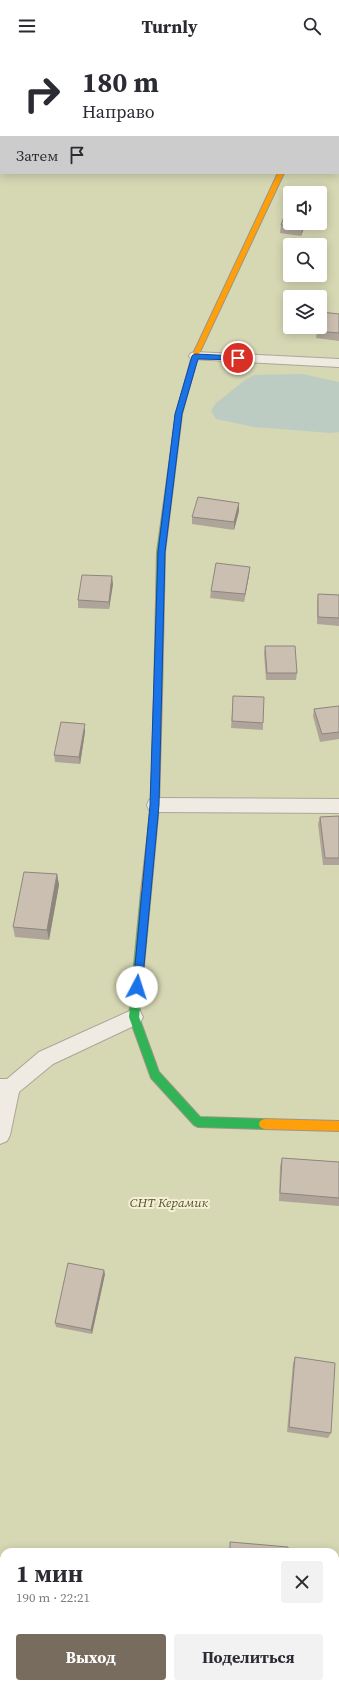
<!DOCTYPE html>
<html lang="ru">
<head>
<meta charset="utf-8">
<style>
	:root { --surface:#fff; --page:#f2f2f3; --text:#2b2b33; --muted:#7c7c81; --accent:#786c5e }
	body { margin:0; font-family:"Source Serif 4",serif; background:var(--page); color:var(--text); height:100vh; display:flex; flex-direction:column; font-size:15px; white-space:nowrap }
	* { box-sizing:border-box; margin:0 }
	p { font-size:13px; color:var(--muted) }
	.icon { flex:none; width:22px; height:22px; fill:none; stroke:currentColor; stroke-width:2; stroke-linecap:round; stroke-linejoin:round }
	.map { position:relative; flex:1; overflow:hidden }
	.details { position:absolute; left:0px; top:1496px; width:339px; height:140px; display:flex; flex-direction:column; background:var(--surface); border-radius:12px 12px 0 0; box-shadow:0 2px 10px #0003 }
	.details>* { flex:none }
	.banner { position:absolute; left:0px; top:0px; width:339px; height:122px; box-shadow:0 2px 10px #0003; background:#fff; color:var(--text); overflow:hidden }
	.fabs { position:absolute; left:283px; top:134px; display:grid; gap:8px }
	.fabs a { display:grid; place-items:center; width:44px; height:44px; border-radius:4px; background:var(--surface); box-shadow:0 2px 10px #0003; font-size:20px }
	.pin { position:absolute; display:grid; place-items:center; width:34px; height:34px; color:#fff; margin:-17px; border:2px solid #fff; border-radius:50%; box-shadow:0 1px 4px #0007 }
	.me { position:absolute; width:44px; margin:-22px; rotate:5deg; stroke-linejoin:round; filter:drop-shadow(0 0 3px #0008) }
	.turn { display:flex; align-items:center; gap:14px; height:84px; padding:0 16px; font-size:18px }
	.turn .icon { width:52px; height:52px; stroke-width:2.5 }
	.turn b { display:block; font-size:28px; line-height:34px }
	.then { display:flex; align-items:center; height:38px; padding:0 16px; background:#0003; gap:8px; font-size:15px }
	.round { display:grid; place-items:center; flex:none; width:42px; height:42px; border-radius:4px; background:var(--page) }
	.head { display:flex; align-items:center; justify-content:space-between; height:68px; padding:0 16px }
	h1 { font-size:24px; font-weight:700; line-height:30px }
	.action { display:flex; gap:8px; margin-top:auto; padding:8px 16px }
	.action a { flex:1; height:46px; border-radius:4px; background:var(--accent); color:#fff; font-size:16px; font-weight:700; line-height:46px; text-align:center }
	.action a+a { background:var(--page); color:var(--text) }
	header { display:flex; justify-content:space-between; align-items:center; height:52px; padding:0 16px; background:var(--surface); font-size:18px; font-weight:700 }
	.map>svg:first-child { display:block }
	.green { fill:#d6d7b3; fill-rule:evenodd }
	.water { fill:#bcccc2 }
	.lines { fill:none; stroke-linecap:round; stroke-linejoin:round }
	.lane-casing { stroke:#ada599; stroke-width:2 }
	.street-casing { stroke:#ada599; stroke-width:2 }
	.fast-casing { stroke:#9c958a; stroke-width:2 }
	.slow-casing { stroke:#9c958a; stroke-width:2 }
	.lane { fill:#efebe3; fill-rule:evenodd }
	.street { fill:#efebe3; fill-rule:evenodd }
	.fast { fill:#30b455; fill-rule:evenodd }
	.slow { fill:#ff9f0a; fill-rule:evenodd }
	.wall { fill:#afa499 }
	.shaded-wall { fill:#8e867d }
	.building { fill:#cbbfb2; stroke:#8e867d }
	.route { fill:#1a73e8; stroke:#114b97 }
	.labels { text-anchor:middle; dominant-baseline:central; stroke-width:4; stroke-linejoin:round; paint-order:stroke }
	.park-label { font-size:13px; font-style:italic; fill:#4d5a26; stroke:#f7eed8 }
</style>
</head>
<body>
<header><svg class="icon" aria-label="menu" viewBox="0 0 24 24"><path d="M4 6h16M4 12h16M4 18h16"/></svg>Turnly<svg class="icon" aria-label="search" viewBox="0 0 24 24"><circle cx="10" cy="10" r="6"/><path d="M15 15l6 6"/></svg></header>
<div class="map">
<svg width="339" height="1636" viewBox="0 0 339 1636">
	<rect width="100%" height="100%" fill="#e7e0d1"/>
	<path class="green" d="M0,0H339V1636H0ZM1,1H338V121H1ZM290,141H320V171H290ZM290,193H320V223H290ZM290,245H320V275H290ZM4,1500H335V1632H4Z"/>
	<path class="water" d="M302,322L339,330V380L331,381L254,375L216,367L211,359L215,352L245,328L254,323Z"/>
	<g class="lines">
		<g class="lane-casing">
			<g id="lane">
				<path d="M195,300L339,307V315L191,307L189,304L191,301Z"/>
				<path d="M155,746L339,747V761L155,760L149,758L147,753L149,748Z"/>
				<path d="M134,957L140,959L143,965L140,971L53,1012L19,1040L10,1083L7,1089L0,1092V1027H7L39,1000Z"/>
			</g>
		</g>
		<g class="street-casing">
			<g id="street">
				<path d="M330,0H339V4L338,1Z"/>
				<rect x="338" y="42" width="1" height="8"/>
				<path d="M0,1602L4,1603V1632H10L4,1635L0,1634Z"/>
			</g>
		</g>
		<g class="fast-casing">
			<g id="fast">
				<path d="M180,349H182L185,351L182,362L165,500L162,643L158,646L154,643L157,500L176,362Z"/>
				<path d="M146,836L149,837L151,840L139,965L159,1020L200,1065L264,1067L268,1069L269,1072L268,1075L264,1077L198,1075L194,1073L151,1026L129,965L141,840L143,837Z"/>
				<path d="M159,1632H235L236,1636H160Z"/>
			</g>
		</g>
		<g class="slow-casing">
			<g id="slow">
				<path d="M278,121H284L198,304L185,351L182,353H180L179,351L192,304Z"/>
				<path d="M158,640L162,643L159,753L151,840L149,843H143L141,840L151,753L154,643Z"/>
				<path d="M264,1067L339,1069V1079L264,1077L260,1075L259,1072L260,1069Z"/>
			</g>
		</g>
		<use href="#lane" class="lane"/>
		<use href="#street" class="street"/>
		<use href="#fast" class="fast"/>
		<use href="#slow" class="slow"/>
	</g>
	<g class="wall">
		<path d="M339,57V74L338,73V58Z"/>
		<path d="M306,171L301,184L280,181L281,173Z"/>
		<path d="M339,262V289L316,286L317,279Z"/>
		<path d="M239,451V459L234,478L192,472V465Z"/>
		<path d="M249,523L244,550L210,546L211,539Z"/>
		<path d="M113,532L109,557L78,556V548Z"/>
		<path d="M318,542L339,543V574L317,572V550Z"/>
		<path d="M265,594L297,621L296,628H266L264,601Z"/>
		<path d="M233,644L263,671V678L231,676Z"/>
		<path d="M339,654V687L320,690L313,664L314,657Z"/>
		<path d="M85,680L80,712L55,710L54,703Z"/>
		<path d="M339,764V813H323L318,772L320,765Z"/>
		<path d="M57,822L59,833L49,888L15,885L13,875Z"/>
		<path d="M282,1106L339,1110V1154L279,1149L280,1114Z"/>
		<path d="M105,1222L92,1282L56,1275L55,1271Z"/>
		<path d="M295,1305L331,1381L328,1386L287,1380L293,1311Z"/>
	</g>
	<g class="shaded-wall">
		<path d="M303,171H306L301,184L302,176Z"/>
		<path d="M239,451V459L234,478V470Z"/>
		<path d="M250,515L249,523L244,550L245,542Z"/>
		<path d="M112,524L113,532L109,557V550Z"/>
		<path d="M85,672V680L80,712L79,705Z"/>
		<path d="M57,822L59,833L49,888L47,878Z"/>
		<path d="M104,1218L105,1222L92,1282L91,1278Z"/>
	</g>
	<g class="building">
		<path d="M339,57V66H338V58Z"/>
		<path d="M287,156L290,157V171H303L302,176L281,173Z"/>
		<path d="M321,260L339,262V281L317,279V275H320Z"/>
		<path d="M198,445L239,451L234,470L192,465Z"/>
		<path d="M216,511L250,515L245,542L211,539Z"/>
		<path d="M82,523L112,524L109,550L78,548Z"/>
		<path d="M318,542L339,543V566L318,565Z"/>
		<path d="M265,594H295L297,621H267Z"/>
		<path d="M233,644L264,645L263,671L232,669Z"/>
		<path d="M339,654V680L322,682L314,657Z"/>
		<path d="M61,670L85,672L79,705L54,703Z"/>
		<path d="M339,764V806H325L320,765Z"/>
		<path d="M24,820L57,822L47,878L13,875Z"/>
		<path d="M282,1106L339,1110V1146L280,1141Z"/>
		<path d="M68,1211L104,1218L91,1278L55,1271Z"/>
		<path d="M295,1305L335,1311L331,1381L289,1375Z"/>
		<path d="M230,1490L288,1495V1500H230Z"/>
	</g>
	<path class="route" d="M195,302L238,304L241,306L238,308L198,307L182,362L165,500L159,753L142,935L137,939L133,935L150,753L158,500L175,362L192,304Z"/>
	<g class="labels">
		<g class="park-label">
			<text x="169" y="1150">СНТ Керамик</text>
		</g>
	</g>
</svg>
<div class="fabs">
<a><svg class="icon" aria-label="sound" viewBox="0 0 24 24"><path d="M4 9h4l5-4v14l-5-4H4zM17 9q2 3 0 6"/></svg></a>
<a><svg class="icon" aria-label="search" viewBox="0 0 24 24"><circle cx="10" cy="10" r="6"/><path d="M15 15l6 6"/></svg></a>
<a><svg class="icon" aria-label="layers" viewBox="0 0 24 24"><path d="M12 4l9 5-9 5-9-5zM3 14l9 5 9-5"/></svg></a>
</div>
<div class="pin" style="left:238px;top:306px;background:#d93025"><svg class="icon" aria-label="arrive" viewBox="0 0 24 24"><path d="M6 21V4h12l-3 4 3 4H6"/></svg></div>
<svg class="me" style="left:137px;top:935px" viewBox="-20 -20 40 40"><circle r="19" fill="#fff"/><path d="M0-13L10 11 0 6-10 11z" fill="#1a73e8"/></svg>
<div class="banner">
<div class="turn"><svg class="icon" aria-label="right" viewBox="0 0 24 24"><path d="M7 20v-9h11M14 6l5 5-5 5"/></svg><div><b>180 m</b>Направо</div></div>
<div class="then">Затем<svg class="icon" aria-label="arrive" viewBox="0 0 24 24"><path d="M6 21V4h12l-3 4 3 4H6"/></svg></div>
</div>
<section class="details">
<div class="head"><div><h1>1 мин</h1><p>190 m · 22:21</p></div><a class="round"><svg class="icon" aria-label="close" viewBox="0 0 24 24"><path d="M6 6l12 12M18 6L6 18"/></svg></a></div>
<div class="action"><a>Выход</a><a>Поделиться</a></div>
</section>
</div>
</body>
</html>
